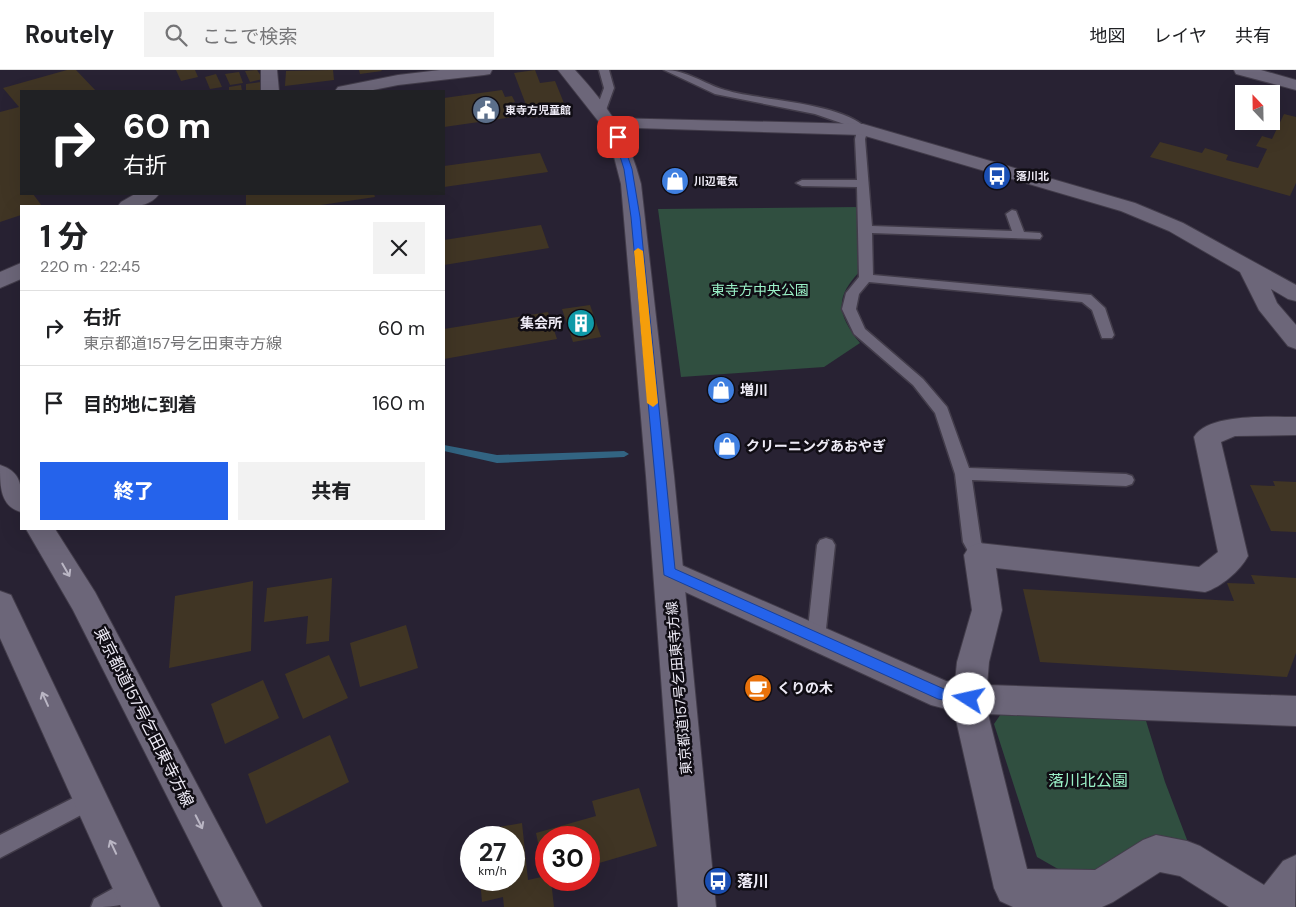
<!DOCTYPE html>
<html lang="ja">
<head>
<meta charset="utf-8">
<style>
	:root { --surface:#fff; --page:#f2f2f2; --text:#202124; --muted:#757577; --line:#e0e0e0; --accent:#2563eb }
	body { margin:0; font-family:"DM Sans","Noto Sans JP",sans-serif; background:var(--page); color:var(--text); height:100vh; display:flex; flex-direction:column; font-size:19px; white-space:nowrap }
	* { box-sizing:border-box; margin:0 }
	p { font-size:16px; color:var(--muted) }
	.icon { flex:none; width:28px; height:28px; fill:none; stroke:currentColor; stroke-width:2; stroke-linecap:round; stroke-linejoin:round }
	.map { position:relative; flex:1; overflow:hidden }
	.drawer { position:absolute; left:20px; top:135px; width:425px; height:325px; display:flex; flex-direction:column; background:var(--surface); border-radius:0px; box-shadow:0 5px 20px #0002 }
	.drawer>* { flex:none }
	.hud { position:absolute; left:20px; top:20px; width:425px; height:105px; border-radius:0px; box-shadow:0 5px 20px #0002; background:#202124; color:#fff; overflow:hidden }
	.needle { width:32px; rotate:338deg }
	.fabs { position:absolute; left:1235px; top:15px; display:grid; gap:10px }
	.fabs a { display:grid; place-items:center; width:45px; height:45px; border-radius:0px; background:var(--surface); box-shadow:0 5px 20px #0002; font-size:25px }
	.speed { position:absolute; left:460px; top:756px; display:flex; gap:10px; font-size:25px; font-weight:700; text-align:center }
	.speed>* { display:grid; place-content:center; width:65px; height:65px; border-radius:50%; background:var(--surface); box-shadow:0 5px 20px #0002; line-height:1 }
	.speed small { font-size:12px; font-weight:400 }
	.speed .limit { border:8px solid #d22; background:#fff; color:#111 }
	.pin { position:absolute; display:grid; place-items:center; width:42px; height:42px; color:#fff; margin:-21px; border-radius:10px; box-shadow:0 2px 8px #0006 }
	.me { position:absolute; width:55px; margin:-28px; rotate:280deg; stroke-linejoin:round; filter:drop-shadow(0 0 4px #0008) }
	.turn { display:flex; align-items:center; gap:18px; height:105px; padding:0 20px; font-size:22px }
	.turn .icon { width:65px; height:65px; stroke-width:2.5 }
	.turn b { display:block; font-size:35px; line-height:42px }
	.round { display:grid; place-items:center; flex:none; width:52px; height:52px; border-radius:0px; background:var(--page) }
	.overview { display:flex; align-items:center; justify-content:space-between; height:85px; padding:0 20px }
	h1 { font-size:30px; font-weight:800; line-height:38px }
	.primary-button { display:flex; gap:10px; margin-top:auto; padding:10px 20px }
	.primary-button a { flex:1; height:58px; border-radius:0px; background:var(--accent); color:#fff; font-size:20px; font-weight:800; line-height:58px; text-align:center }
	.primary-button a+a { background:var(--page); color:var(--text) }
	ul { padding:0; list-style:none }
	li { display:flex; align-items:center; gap:15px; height:75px; padding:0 20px; border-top:1px solid var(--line) }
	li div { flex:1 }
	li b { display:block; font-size:19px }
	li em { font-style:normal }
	header { display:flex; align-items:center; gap:30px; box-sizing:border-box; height:70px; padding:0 25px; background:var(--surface); border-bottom:1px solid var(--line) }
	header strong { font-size:24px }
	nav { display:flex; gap:28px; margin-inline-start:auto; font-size:18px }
	.search { width:350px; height:45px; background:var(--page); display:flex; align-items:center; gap:12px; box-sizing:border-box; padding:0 18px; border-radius:0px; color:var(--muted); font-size:19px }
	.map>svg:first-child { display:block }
	.green { fill:#304f40 }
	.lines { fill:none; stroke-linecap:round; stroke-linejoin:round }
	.stream { fill:#326482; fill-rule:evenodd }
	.building { fill:#403524 }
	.lane-casing { stroke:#423c4a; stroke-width:3 }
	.street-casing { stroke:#423c4a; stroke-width:2 }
	.secondary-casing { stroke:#423c4a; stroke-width:2 }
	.lane { fill:#6c6679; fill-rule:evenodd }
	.street { fill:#6c6679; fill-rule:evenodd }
	.secondary { fill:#6c6679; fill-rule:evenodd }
	.oneway { stroke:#bab6c4 }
	.route { fill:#2563eb; stroke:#184099 }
	.slow { fill:#f59e0b }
	.labels { text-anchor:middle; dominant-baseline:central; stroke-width:5; stroke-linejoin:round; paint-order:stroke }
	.far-poi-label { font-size:11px; font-weight:bold; fill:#eeebf6; stroke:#100d14; text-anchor:start }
	.park-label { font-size:14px; fill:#9af1c7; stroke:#100d14 }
	.poi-label { font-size:14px; font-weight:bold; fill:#eeebf6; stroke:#100d14; text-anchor:start }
	.street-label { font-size:14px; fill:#eeebf6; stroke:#100d14 }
	.near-street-label { font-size:16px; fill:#eeebf6; stroke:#100d14 }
	.near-park-label { font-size:16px; fill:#9af1c7; stroke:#100d14 }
	.near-poi-label { font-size:16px; font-weight:bold; fill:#eeebf6; stroke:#100d14; text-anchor:start }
</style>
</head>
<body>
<header>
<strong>Routely</strong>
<div class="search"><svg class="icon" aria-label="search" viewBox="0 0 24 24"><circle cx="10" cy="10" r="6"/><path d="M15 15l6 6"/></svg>ここで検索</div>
<nav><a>地図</a><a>レイヤ</a><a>共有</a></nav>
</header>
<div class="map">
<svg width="1296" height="837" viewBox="0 0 1296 837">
	<rect width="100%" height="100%" fill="#282233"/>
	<g class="green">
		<path d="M860,137L861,200C835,227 836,243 860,273L824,297L681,307L658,139Z"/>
		<path d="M1007,635L1142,638L1165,712L1189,775L1102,799L1065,803L1037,787L994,654Z"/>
	</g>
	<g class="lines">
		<path class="stream" d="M444,375L497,385L624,381L629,384L624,387L497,393L444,381Z"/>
	</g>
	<g class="building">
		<path d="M67,0H76L96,21H21V124H33L42,136H21V145L0,152V42L19,37L3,18Z"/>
		<path d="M176,0H195L198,7L181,11Z"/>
		<path d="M257,0L263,9L250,12L245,1Z"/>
		<path d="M333,0L334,10L285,16L286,1Z"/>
		<path d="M359,0H381L382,1L360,4Z"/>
		<path d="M535,0L540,13L555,11L568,43L531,48L514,3Z"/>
		<path d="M239,2L243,13L230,15L225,4Z"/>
		<path d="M216,4L222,17L210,19L205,7Z"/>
		<path d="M261,12V21H246V14Z"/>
		<path d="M241,15L242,21H229V17Z"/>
		<path d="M502,20L505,27L512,26L515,32L507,34L513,47L444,57V28Z"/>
		<path d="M1284,44L1296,47V113L1290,126L1150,87L1160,72L1202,83L1205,78L1228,85L1226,90L1258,98L1267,79L1256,76L1262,66L1272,69Z"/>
		<path d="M540,83L548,102L444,117V96Z"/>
		<path d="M246,124H374L375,127L314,136H246Z"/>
		<path d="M541,155L549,178L444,195V170Z"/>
		<path d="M590,235L601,267L573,272L562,239Z"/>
		<path d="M548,242L557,269L444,289V259Z"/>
		<path d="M1273,411L1296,412V462L1271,461L1250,415L1275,416Z"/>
		<path d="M1251,505L1296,508V583L1287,607L1040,592L1023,519L1234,531L1227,513L1255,514Z"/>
		<path d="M332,508L329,571L306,574L308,546L264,552L267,518Z"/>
		<path d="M253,511L251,581L169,598L175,526Z"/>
		<path d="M406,555L418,598L360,617L350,573Z"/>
		<path d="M329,585L348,628L303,649L285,604Z"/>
		<path d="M263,610L279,648L225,674L211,634Z"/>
		<path d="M330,665L349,712L266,754L248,704Z"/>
		<path d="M639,718L657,776L589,796V768H546V791L542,792L536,763L596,746L592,731Z"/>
		<path d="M522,753L528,810L546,806V810H551L554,837H504L503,827L482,832L480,810H514V768H477L476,761Z"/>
	</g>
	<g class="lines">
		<g class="lane-casing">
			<g id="lane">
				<path d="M599,0H609L614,18L606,40L601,43L596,40L604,18Z"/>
				<path d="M664,0C687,0 704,14 725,20C761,31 844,32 868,60L865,69L872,156L1012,161L1006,144L1012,140L1016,141L1024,162L1040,163L1042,166L1040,169L872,163L873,205L1091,225L1105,238L1114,265L1112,268H1102L1092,240L1082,232L869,212L859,224L856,239L865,259L923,309L947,337L969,398L1126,404L1132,406L1134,410L1132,414L1126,416L972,410L981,472L988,485L985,490L979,492L973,490L963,472L955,404L935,343L913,315L854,264L842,239L846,223L859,207L857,117L802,116L796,113L802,110H857L855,69L857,61L847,55L815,44L715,24Z"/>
				<path d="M826,468L832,470L835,475L825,568L823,574L816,576L809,574L807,568L817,475L820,470Z"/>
				<path d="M91,719L98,722L101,729L98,736L0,788V765Z"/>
				<path d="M132,808L140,811L143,819C134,837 110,837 91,837L94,829Z"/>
			</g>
		</g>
		<g class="street-casing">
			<g id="street">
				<path d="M261,0H277L279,21H261Z"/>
				<path d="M1234,0H1261L1296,10V20L1236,4Z"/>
				<path d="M610,48L863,54L1135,133L1183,153L1296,215V231L1288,229L1271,219L1277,233L1296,255V279L1288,276L1259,240L1240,202L1169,161L1121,141L862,65L604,57L601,53L604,49Z"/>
				<path d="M135,124H159C149,138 133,136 118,136L121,132Z"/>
				<path d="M21,193V209L0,218V202Z"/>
				<path d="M1296,347V365L1235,366L1221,372L1248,486C1240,501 1221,517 1205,522L996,498L1002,540L989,592L987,615L1296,626V656L988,644L1027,799L1095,800L1143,770L1156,765L1187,771L1200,776L1264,815L1283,791L1296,785L1295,837H1229L1180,806L1160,802L1113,832L1102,837H1013L1000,831L994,818L954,641L931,635L659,510L654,502L659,494L669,490L679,494L946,611L955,612L957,592L972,540L964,485L969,477L979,473L1199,497L1218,482L1194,367C1208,343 1270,347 1296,347Z"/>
			</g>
		</g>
		<g class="secondary-casing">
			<g id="secondary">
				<path d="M440,0H492L490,4L484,5L398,15L368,21H335L338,17L398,5Z"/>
				<path d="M558,0H575C608,36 629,66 641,114L674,406L716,837H678L646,406L621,114L612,79L599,52Z"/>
				<path d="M0,395C25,403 21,421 21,442C0,436 0,416 0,395Z"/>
				<path d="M26,459H55L95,522L262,837H223L73,540Z"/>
				<path d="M0,521L11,525L160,837H121L0,568Z"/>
			</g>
		</g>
		<use href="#lane" class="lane"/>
		<use href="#street" class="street"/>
		<use href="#secondary" class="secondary"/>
	</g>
	<defs><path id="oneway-shaft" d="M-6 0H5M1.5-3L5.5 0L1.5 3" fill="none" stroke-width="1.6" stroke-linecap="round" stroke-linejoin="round" transform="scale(1.25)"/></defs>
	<g class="oneway">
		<use href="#oneway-shaft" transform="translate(66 500) rotate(60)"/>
		<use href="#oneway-shaft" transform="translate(45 629) rotate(-114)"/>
		<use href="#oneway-shaft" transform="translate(199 752) rotate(63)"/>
		<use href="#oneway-shaft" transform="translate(113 777) rotate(-115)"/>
	</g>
	<path class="route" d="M618,65L621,67L632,99L640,147L675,499L944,619L974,625L976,629L974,634L969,635L938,629L664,505L631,147L624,99L614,67Z"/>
	<path class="slow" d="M638,178L643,181L658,333L653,337L647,333L634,181Z"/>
	<defs>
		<g id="civic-disc" transform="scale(1.4375)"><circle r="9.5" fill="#5c6f8a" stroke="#100d14"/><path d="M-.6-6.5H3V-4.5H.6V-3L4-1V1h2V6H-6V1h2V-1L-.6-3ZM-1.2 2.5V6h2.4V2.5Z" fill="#fff"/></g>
		<g id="bus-disc" transform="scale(1.4375)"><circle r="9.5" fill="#1a4fb4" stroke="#100d14"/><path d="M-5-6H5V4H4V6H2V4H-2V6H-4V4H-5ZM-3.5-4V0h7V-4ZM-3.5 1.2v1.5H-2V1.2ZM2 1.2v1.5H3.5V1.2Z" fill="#fff"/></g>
		<g id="shop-disc" transform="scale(1.4375)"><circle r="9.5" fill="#3f7fe0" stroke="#100d14"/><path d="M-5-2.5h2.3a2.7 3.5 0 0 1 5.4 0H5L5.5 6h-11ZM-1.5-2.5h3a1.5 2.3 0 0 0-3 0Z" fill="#fff"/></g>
		<g id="building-disc" transform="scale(1.4375)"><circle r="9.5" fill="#0f9aa8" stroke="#100d14"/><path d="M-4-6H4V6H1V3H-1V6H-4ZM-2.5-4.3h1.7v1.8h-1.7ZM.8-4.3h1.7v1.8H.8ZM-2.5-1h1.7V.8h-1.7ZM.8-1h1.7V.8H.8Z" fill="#fff"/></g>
		<g id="cafe-disc" transform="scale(1.4375)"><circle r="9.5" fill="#e8710a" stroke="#100d14"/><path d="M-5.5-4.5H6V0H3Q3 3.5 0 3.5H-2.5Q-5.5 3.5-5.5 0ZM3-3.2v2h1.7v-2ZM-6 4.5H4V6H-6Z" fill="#fff"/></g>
	</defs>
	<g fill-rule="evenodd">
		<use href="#civic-disc" x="486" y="40"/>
		<use href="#bus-disc" x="997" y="106"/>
		<use href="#shop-disc" x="675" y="111"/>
		<use href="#building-disc" x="581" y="253"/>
		<use href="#shop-disc" x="721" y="320"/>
		<use href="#shop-disc" x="727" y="376"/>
		<use href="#cafe-disc" x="758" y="618"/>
		<use href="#bus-disc" x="718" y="811"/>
	</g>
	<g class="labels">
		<g class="far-poi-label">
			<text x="505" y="40">東寺方児童館</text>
			<text x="1016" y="106">落川北</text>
			<text x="694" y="111">川辺電気</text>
		</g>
		<g class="park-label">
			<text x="760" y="220">東寺方中央公園</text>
		</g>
		<g class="poi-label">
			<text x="562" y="253" text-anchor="end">集会所</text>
			<text x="740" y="320">増川</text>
			<text x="746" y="376">クリーニングあおやぎ</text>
			<text x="777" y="618">くりの木</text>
		</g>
		<g class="street-label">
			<text transform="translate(679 618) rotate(-95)">東京都道157号乞田東寺方線</text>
		</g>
		<g class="near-street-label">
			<text transform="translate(144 647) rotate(63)">東京都道157号乞田東寺方線</text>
		</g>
		<g class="near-park-label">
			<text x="1088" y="710">落川北公園</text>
		</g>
		<g class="near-poi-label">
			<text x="737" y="811">落川</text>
		</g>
	</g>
</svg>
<div class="fabs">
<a><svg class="needle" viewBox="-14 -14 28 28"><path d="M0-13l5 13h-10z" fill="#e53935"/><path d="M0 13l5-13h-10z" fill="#757577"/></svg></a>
</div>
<div class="speed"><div>27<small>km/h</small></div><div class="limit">30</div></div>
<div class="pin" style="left:618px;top:67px;background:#d93025"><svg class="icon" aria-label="arrive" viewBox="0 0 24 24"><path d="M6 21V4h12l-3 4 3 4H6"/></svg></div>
<svg class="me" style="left:969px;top:629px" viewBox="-20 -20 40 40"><circle r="19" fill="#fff"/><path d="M0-13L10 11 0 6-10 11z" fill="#2563eb"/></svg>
<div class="hud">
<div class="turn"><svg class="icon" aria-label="right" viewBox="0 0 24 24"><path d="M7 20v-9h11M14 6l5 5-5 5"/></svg><div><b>60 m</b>右折</div></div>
</div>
<section class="drawer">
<div class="overview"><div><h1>1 分</h1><p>220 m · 22:45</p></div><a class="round"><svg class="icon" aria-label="close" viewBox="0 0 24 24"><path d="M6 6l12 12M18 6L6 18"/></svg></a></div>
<ul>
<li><svg class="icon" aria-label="right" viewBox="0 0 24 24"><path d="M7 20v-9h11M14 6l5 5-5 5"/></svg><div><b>右折</b><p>東京都道157号乞田東寺方線</p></div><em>60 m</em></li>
<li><svg class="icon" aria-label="arrive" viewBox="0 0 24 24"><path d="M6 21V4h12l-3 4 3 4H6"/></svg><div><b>目的地に到着</b></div><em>160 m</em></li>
</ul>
<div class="primary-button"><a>終了</a><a>共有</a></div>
</section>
</div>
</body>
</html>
